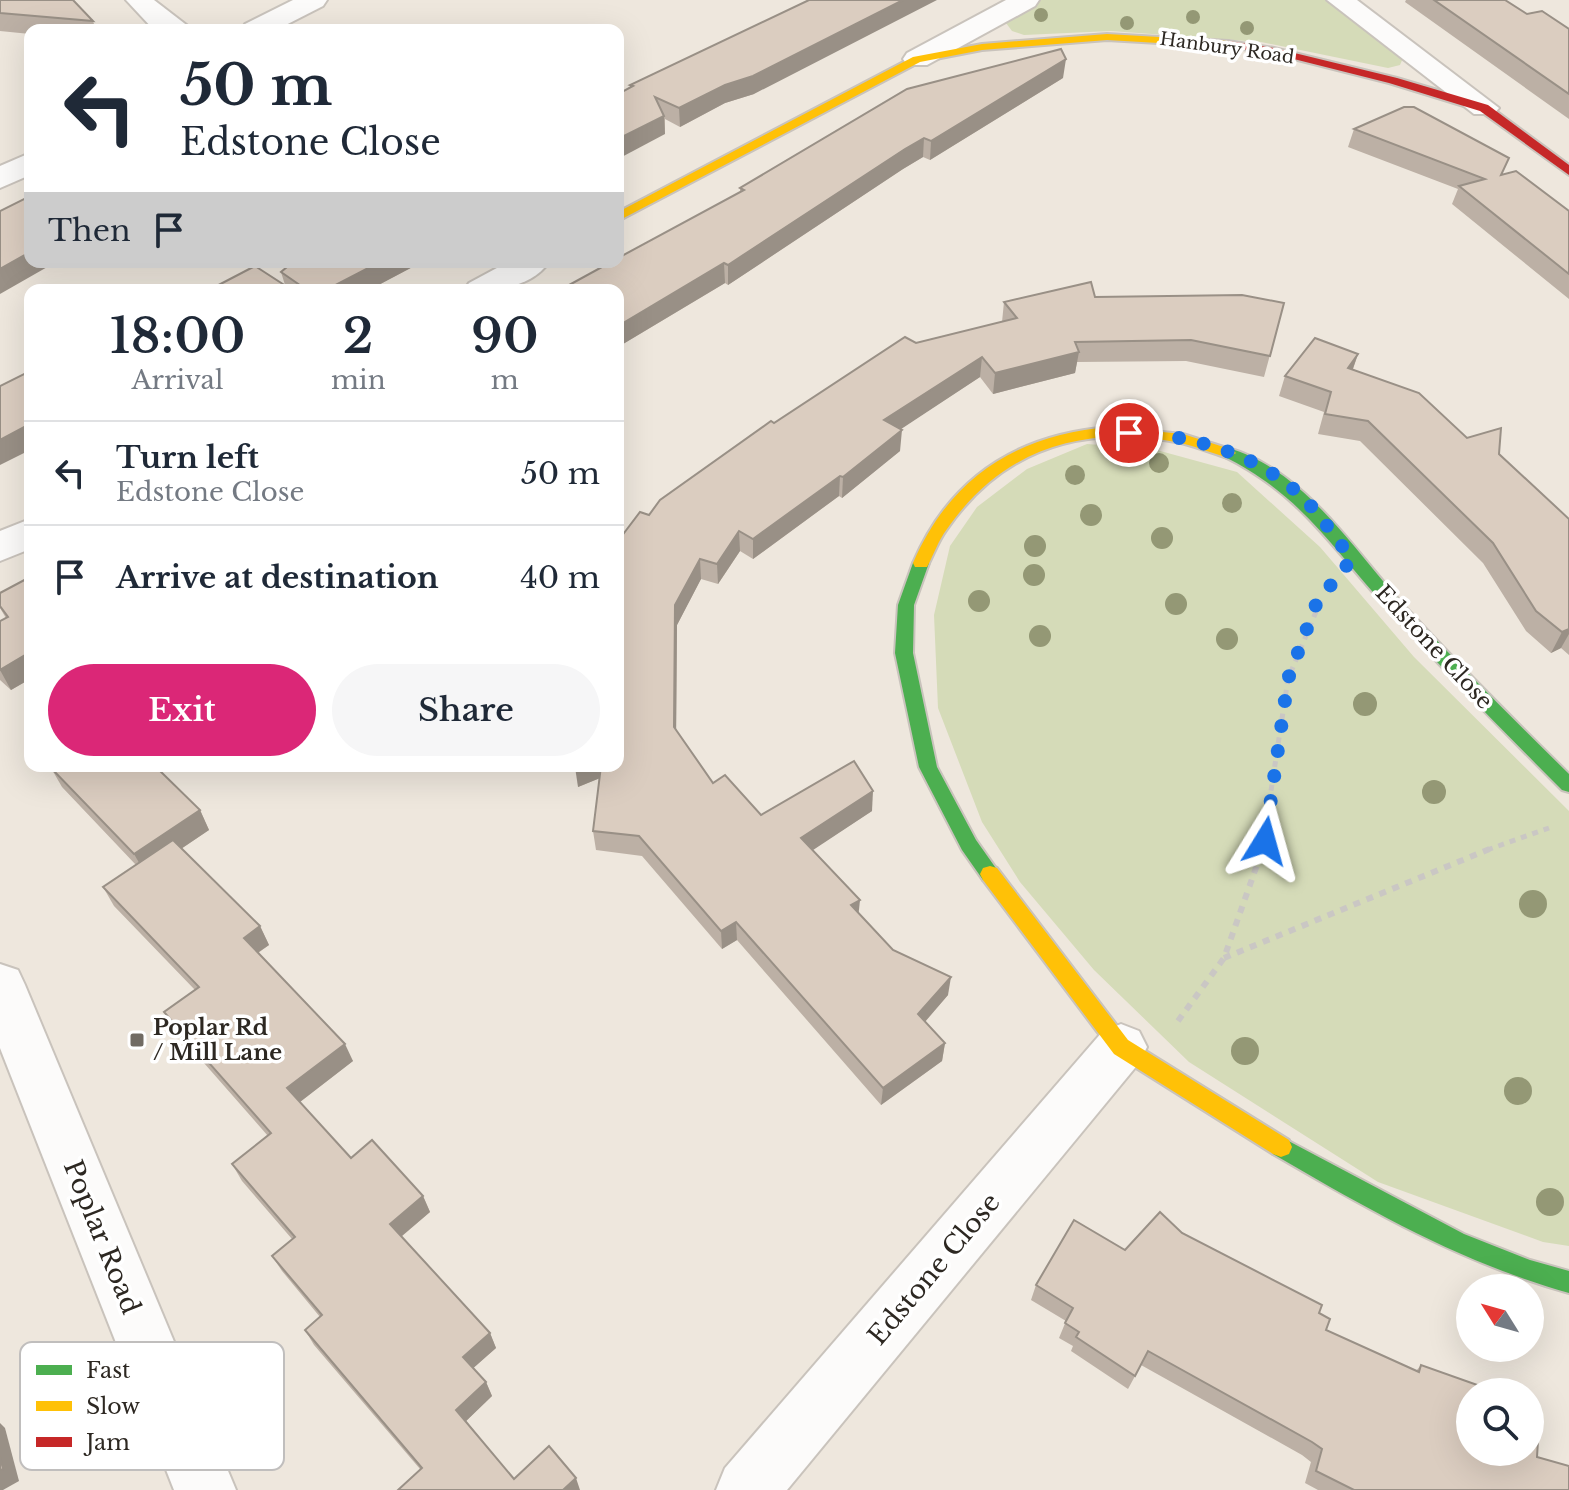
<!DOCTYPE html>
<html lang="en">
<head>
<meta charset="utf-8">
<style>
	:root { --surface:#fff; --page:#f6f6f7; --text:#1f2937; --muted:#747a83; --line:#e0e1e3; --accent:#db2777 }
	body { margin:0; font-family:"Libre Baskerville",serif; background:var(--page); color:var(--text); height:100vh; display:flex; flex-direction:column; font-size:30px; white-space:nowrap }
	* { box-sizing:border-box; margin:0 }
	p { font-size:26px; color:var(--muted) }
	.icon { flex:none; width:44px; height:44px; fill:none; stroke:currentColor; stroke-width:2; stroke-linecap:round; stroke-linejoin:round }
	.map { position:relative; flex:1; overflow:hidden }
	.details { position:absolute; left:24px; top:284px; width:600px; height:488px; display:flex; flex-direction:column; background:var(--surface); border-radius:16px; box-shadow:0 8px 32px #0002 }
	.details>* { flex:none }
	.top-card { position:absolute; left:24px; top:24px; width:600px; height:244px; border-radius:16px; box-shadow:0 8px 32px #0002; background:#fff; color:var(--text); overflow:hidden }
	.needle { width:52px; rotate:307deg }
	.controls { position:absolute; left:1456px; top:1274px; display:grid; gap:16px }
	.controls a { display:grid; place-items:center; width:88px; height:88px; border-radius:50%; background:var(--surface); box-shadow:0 8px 32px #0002; font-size:40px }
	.pin { position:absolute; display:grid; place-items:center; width:68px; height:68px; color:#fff; margin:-34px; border:4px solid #fff; border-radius:50%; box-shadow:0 2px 8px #0007 }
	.me { position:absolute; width:88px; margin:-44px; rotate:8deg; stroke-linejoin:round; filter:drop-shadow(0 0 6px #0008) }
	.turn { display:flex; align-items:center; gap:28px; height:168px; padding:0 24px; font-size:36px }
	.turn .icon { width:104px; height:104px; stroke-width:2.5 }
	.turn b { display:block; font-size:56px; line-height:68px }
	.then { display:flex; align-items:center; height:76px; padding:0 24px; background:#0003; gap:16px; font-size:30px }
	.eta { display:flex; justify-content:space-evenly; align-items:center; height:136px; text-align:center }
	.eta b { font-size:48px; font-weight:600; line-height:56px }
	.cta { display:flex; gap:16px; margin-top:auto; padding:16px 24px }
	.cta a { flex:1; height:92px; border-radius:48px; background:var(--accent); color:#fff; font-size:32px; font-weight:600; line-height:92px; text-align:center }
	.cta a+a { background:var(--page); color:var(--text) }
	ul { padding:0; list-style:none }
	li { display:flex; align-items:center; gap:24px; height:104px; padding:0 24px; border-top:2px solid var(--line) }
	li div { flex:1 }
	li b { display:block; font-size:30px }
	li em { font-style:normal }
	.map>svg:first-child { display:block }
	.green { fill:#d5dbb8 }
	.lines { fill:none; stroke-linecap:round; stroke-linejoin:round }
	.street-casing { stroke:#c9c3bc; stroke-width:4 }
	.fast-casing { stroke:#c9c3bc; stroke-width:4 }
	.slow-casing { stroke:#c9c3bc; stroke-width:4 }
	.jam-casing { stroke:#c9c3bc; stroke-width:4 }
	.path-far1 { stroke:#cac7c4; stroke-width:5; stroke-dasharray:6 6; stroke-linecap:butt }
	.path { stroke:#cac7c4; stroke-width:6; stroke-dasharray:7 7; stroke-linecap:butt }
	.street { fill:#fcfbfa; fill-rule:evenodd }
	.fast { fill:#4caf50; fill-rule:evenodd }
	.slow { fill:#ffc107; fill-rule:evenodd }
	.jam { fill:#c62828; fill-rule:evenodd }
	.tree { fill:#949875 }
	.wall { fill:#bcb0a5 }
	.shaded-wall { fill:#999086 }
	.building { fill:#dbcdc0; stroke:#999086; stroke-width:2 }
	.route { stroke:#1a73e8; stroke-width:14; stroke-dasharray:0 25.2 }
	.poi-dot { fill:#716b63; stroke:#fff; stroke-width:3 }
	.labels { text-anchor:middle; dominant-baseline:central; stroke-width:7; stroke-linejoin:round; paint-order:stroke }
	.far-street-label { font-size:18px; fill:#2d2822; stroke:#fff }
	.street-label { font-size:22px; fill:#2d2822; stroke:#fff }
	.poi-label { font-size:22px; font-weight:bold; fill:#2d2822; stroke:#fff; text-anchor:start }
	.near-street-label { font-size:26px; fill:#2d2822; stroke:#fff }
	.key { fill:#fff; stroke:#c0bebd; stroke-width:2 }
	.key-label { font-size:22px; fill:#2d2822 }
</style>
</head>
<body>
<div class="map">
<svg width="1569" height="1490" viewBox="0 0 1569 1490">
	<rect width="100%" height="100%" fill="#eee7dd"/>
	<g class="green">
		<path d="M1041,0H1328L1403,58L1400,65L1388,68L1261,42L1111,31L1024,35L1012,31L1006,23L1009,17Z"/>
		<path d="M1087,444L1153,449L1237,472L1320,547L1414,657L1569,811V1246L1543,1242L1378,1182L1189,1062L1094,970L1020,882L982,822L938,708L934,615L950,546L977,507L1027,469Z"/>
	</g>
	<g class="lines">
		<g class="street-casing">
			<g id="street">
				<path d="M126,0H154L193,30L153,29Z"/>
				<path d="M293,0H327L323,6L276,30H241L245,24Z"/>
				<path d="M1006,0H1039L1035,6L927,65H907L903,59L907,53Z"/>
				<path d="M1327,0H1357L1499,108L1494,114H1474Z"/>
				<path d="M30,153V175L0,188V166Z"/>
				<path d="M508,262H549C530,289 494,290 464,290L469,283Z"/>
				<path d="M30,519V549L0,561V531Z"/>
				<path d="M0,964L18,970L25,985L236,1490H174L0,1048Z"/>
				<path d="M1121,1024L1139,1031L1147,1047L1139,1063L787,1490H716L725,1468L1103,1031Z"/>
			</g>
		</g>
		<g class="fast-casing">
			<g id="fast">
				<path d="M1228,448C1308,471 1357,556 1411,613C1462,668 1515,721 1569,774V792L1562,790C1503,731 1444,671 1388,609C1331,547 1302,495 1223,456L1220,453Z"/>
				<path d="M921,557L929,563L914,605L913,653L937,767L976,840L1000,874L997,880L990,882L983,880L962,850L919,767L895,653L898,605L913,563Z"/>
				<path d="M1281,1137L1464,1234L1530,1260L1569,1271V1293C1462,1263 1369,1210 1273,1154L1270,1147L1273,1140Z"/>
			</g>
		</g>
		<g class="slow-casing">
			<g id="slow">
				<path d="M1107,34L1228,41L1234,44L1228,47L1107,40L982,50L920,62L618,221V212L913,57L982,44Z"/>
				<path d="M1110,427L1183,434L1233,450L1236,453L1228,458C1212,453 1197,447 1181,443C1085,424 1004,447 947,529C938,541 934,554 927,567H915L913,563C950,477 1018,434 1110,427Z"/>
				<path d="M990,866L997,868L1128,1040L1289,1140L1292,1147L1289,1154L1281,1157L1273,1154L1114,1054L983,880L980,874L983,868Z"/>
			</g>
		</g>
		<g class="jam-casing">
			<path id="jam" d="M1228,41L1274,48L1397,78L1488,105L1569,165V175L1480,111L1389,83L1274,54L1224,46L1222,44Z"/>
		</g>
		<g class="path-far1">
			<path d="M1262,850L1288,679L1323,595"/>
			<path d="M1487,850L1549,828"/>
		</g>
		<g class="path">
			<path d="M1224,958L1492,848"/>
			<path d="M1178,1021L1224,958L1263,848"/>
		</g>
		<use href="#street" class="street"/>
		<use href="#fast" class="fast"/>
		<use href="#slow" class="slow"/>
		<use href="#jam" class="jam"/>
	</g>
	<g class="tree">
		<circle cx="1041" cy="15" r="7"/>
		<circle cx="1193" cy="17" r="7"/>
		<circle cx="1127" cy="23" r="7"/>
		<circle cx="1247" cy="28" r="7"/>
		<circle cx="1159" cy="463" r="10"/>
		<circle cx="1075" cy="475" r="10"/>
		<circle cx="1232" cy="503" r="10"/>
		<circle cx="1091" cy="515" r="11"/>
		<circle cx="1162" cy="538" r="11"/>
		<circle cx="1035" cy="546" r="11"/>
		<circle cx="1034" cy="575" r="11"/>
		<circle cx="979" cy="601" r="11"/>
		<circle cx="1176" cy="604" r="11"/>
		<circle cx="1040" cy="636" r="11"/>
		<circle cx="1227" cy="639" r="11"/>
		<circle cx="1365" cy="704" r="12"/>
		<circle cx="1434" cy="792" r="12"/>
		<circle cx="1533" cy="904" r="14"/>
		<circle cx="1245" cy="1051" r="14"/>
		<circle cx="1518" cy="1091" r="14"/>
		<circle cx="1550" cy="1202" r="14"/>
	</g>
	<g class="wall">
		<path d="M0,0L93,21L96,30H30V34L0,31Z"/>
		<path d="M1406,0H1505L1527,14L1569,29V119L1405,2Z"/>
		<path d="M1063,78L930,160L923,157L903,169L728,285L725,283L618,347L740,192V188Z"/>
		<path d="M630,85L754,94L725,103L680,127L665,119V134L630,87Z"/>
		<path d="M1354,129L1503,174L1569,211V299L1452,204L1458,189L1348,147Z"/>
		<path d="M422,262L369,290H209L285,285L281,272Z"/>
		<path d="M1095,297L1284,303L1264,377L1186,361L1077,362L1075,373L993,394L980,377L900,429V451L842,498L839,496L753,559L740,551L718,584L701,579L677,625L676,730L713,783L761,815L872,811L812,850L859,913L893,950L948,995L925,1022L945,1043L942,1061L881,1105L737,940L722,949L642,856L596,850L593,831L600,778L578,787L649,515L774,423L916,343L1002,322L1004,302Z"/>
		<path d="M1358,354L1353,369L1467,438L1499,454L1569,519V655L1561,648L1551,653L1526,631L1483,563L1360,441L1318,434L1324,412L1279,396L1285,376Z"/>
		<path d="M30,577V679L11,690L0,680V621L6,618L0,608V593Z"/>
		<path d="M51,768L200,810L209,830L181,849L260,926L269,945L258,953L353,1061L300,1102L351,1158L423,1196L430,1212L401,1237L490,1333L496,1348L473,1368L486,1382L492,1396L466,1421L514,1479L580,1490L420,1469L314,1345L305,1330L320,1317L282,1271L272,1256L292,1239L242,1181L232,1164L268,1136L175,1030L164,1012L195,990L114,906L103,887L136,865L62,787Z"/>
		<path d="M1182,1233L1319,1313L1326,1330L1416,1371L1421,1365L1537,1457L1569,1490H1318L1305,1483L1311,1462L1302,1455L1141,1365L1128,1389L1071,1351L1073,1346L1059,1338L1066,1321L1031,1300L1036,1285L1125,1250Z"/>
	</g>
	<g class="shaded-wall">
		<path d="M903,0H937L754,94L725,103L680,127L679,108L725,85Z"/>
		<path d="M1066,59L1063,78L930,160L931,141Z"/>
		<path d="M664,116L665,134L618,159V139Z"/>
		<path d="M924,138L923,157L903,169L728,285V265L905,149Z"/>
		<path d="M30,252V262H56L0,294V269Z"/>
		<path d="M380,262H422L369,290H326Z"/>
		<path d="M724,263L725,283L618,347V326Z"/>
		<path d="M1079,352L1075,373L993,394L995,373Z"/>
		<path d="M1358,354L1351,374L1348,368Z"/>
		<path d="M982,357L980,377L883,441L884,420Z"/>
		<path d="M30,424V450L0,465V440Z"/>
		<path d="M902,430L900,451L842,498L843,477Z"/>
		<path d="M840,476L839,496L753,559V539Z"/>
		<path d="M739,531L740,551L718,584L717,564Z"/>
		<path d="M700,559L701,579L677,625L676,747L674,727L675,605Z"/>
		<path d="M1569,629V634L1561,648L1551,653L1562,632Z"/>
		<path d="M30,652V679L11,690L0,670Z"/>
		<path d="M578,766H604L605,776L578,787L575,767Z"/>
		<path d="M873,791L872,811L801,858V838Z"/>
		<path d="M200,810L209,830L145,873L134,854Z"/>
		<path d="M860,900L858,919L851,905Z"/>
		<path d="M736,922L737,940L722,949L721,931Z"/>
		<path d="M260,926L269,945L253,956L244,938Z"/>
		<path d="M951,977L948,995L916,1032L918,1014Z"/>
		<path d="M945,1043L942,1061L881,1105L883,1088Z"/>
		<path d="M345,1044L353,1061L296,1105L287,1088Z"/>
		<path d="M423,1196L430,1212L397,1240L390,1224Z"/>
		<path d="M490,1333L496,1348L470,1371L463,1357Z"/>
		<path d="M486,1382L492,1396L463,1424L456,1410Z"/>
		<path d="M0,1423L5,1428L19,1481L3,1490H0Z"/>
		<path d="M576,1478L580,1490H563Z"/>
	</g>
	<g class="building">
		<path d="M0,0H73L93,21L0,13Z"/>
		<path d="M809,0H903L753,76L725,85L679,108L655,97L664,116L618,139V94L633,86L630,85Z"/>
		<path d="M1434,0H1505L1527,14L1542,11L1569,29V94Z"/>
		<path d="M1061,49L1066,59L931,141L924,138L905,149L728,265L724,263L618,326V290H560L611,262H618V258L744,190L740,188L907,89Z"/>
		<path d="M1404,107H1414L1509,158L1501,175L1516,171L1569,211V274L1459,186L1485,179L1354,129Z"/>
		<path d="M30,196V252L0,269V211Z"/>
		<path d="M293,262H380L326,290H307L281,272Z"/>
		<path d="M255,266L292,290H209Z"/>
		<path d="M1091,282L1095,297L1242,295L1284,303L1270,356L1191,340L1075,342L1079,352L995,373L982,357L884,420L902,430L843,477L840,476L753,539L739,531L717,564L700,559L675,605L674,727L713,783L725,775L761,815L854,761L873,791L801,838L860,900L851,905L893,950L951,977L918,1014L945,1043L883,1088L736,922L721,931L639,836L593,831L601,766H618V541L640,512L649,515L660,500L771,421L774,423L905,337L916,343L1017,318L1004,302Z"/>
		<path d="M1315,338L1358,354L1348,368L1419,393L1467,438L1501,428L1499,454L1569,519V629L1562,632L1536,611L1493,543L1368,421L1325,414L1331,392L1285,376Z"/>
		<path d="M30,371V424L0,440V386Z"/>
		<path d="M30,577V652L0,670V621L8,617L0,606V593Z"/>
		<path d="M54,766H155L200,810L134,854L51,768Z"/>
		<path d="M173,840L260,926L244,938L345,1044L287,1088L351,1158L372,1140L423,1196L390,1224L490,1333L463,1357L486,1382L456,1410L514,1479L549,1446L576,1478L563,1490H398L422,1468L305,1330L322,1315L272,1256L295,1237L232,1164L271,1133L164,1012L199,987L103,887Z"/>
		<path d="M1160,1212L1182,1233L1322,1305L1319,1313L1330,1319L1326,1330L1419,1372L1421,1365L1497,1392H1470V1452H1530V1404L1540,1408L1537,1457L1569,1466V1490H1354L1316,1471L1322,1449L1312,1442L1148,1351L1135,1376L1076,1337L1079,1332L1065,1323L1073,1308L1036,1285L1074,1220L1125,1250Z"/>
		<path d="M0,1457L3,1469L0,1470Z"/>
	</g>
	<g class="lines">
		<path class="route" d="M1129,433C1192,434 1266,456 1310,505C1325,522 1338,541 1352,559L1317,602L1288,679L1265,841"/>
	</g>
	<rect class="poi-dot" x="129" y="1032" width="16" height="16" rx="4"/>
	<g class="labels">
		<g class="far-street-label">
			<text transform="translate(1227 48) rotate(8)">Hanbury Road</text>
		</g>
		<g class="street-label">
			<text transform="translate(1434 647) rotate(47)">Edstone Close</text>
		</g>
		<g class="poi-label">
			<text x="153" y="1027">Poplar Rd<tspan x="153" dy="25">/ Mill Lane</tspan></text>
		</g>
		<g class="near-street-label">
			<text transform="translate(102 1237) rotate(68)">Poplar Road</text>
			<text transform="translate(934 1269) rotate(-50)">Edstone Close</text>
		</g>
	</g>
	<rect x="20" y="1342" width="264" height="128" rx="12" class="key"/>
	<rect x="36" y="1365" width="36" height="10" fill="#4caf50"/>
	<rect x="36" y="1401" width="36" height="10" fill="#ffc107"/>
	<rect x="36" y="1437" width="36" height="10" fill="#c62828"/>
	<g class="key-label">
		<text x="86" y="1378">Fast</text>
		<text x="86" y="1414">Slow</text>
		<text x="86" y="1450">Jam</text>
	</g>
</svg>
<div class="controls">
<a><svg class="needle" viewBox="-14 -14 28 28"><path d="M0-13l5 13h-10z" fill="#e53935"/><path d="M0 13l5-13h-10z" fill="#747a83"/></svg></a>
<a><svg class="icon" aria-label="search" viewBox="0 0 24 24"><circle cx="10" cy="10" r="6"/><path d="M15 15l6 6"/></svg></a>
</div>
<div class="pin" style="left:1129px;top:433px;background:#d93025"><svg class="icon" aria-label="arrive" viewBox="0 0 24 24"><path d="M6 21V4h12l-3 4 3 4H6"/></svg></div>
<svg class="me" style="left:1265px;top:841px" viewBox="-20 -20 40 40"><path d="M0-17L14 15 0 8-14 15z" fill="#1a73e8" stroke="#fff" stroke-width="4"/></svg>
<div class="top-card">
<div class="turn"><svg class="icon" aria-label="left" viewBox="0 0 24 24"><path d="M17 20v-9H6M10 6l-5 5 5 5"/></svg><div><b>50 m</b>Edstone Close</div></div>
<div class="then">Then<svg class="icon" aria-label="arrive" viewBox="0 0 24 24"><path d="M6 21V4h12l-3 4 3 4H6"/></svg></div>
</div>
<section class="details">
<div class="eta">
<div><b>18:00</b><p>Arrival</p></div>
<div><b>2</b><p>min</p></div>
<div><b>90</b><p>m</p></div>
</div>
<ul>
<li><svg class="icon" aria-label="left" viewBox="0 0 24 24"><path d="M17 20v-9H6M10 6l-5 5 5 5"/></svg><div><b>Turn left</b><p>Edstone Close</p></div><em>50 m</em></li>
<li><svg class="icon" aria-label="arrive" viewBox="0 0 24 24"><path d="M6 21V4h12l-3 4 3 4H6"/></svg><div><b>Arrive at destination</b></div><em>40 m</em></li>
</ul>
<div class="cta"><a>Exit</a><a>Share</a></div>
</section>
</div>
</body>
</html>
